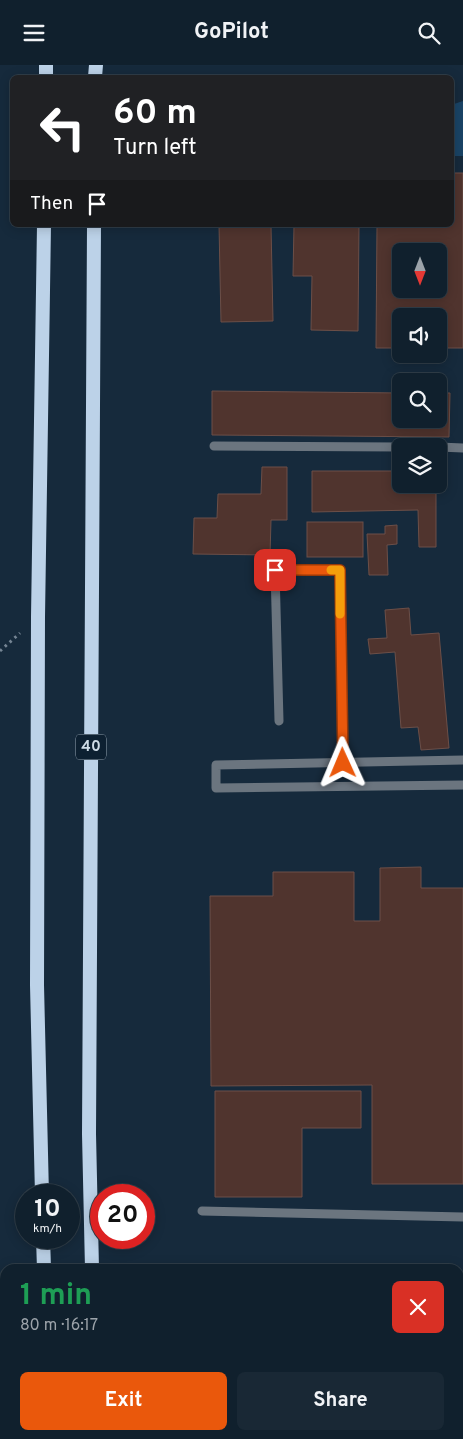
<!DOCTYPE html>
<html lang="en">
<head>
<meta charset="utf-8">
<style>
	:root { --surface:#10202d; --page:#192835; --text:#f1f3f6; --muted:#9ca3aa; --line:#303e49; --accent:#ea580c }
	body { margin:0; font-family:Overpass,sans-serif; background:var(--page); color:var(--text); height:100vh; display:flex; flex-direction:column; font-size:19px; white-space:nowrap }
	* { box-sizing:border-box; margin:0 }
	p { font-size:16px; color:var(--muted) }
	.icon { flex:none; width:28px; height:28px; fill:none; stroke:currentColor; stroke-width:2; stroke-linecap:round; stroke-linejoin:round }
	.map { position:relative; flex:1; overflow:hidden }
	.side { position:absolute; left:0px; top:1199px; width:464px; height:176px; display:flex; flex-direction:column; background:var(--surface); border-radius:15px 15px 0 0; box-shadow:0 2px 12px #0003,0 0 0 1px var(--line) }
	.side>* { flex:none }
	.hud { position:absolute; left:10px; top:10px; width:444px; height:152px; border-radius:8px; box-shadow:0 2px 12px #0003,0 0 0 1px var(--line); background:#202124; color:#fff; overflow:hidden }
	.needle { width:32px; rotate:180deg }
	.fabs { position:absolute; left:392px; top:178px; display:grid; gap:10px }
	.fabs a { display:grid; place-items:center; width:55px; height:55px; border-radius:8px; background:var(--surface); box-shadow:0 2px 12px #0003,0 0 0 1px var(--line); font-size:25px }
	.speed { position:absolute; left:15px; top:1119px; display:flex; gap:10px; font-size:25px; font-weight:700; text-align:center }
	.speed>* { display:grid; place-content:center; width:65px; height:65px; border-radius:50%; background:var(--surface); box-shadow:0 2px 12px #0003,0 0 0 1px var(--line); line-height:1 }
	.speed small { font-size:12px; font-weight:400 }
	.speed .limit { border:8px solid #d22; background:#fff; color:#111 }
	.pin { position:absolute; display:grid; place-items:center; width:42px; height:42px; color:#fff; margin:-21px; border-radius:10px; box-shadow:0 2px 8px #0006 }
	.me { position:absolute; width:55px; margin:-28px; rotate:359deg; stroke-linejoin:round; filter:drop-shadow(0 0 4px #0008) }
	.turn { display:flex; align-items:center; gap:18px; height:105px; padding:0 20px; font-size:22px }
	.turn .icon { width:65px; height:65px; stroke-width:2.5 }
	.turn b { display:block; font-size:35px; line-height:42px }
	.then { display:flex; align-items:center; height:48px; padding:0 20px; background:#0003; gap:10px; font-size:19px }
	.round { display:grid; place-items:center; flex:none; width:52px; height:52px; border-radius:8px; background:var(--page) }
	.headline { display:flex; align-items:center; justify-content:space-between; height:85px; padding:0 20px }
	h1 { font-size:30px; font-weight:700; line-height:38px; color:#1e9e55 }
	.button { display:flex; gap:10px; margin-top:auto; padding:10px 20px }
	.button a { flex:1; height:58px; border-radius:8px; background:var(--accent); color:#fff; font-size:20px; font-weight:700; line-height:58px; text-align:center }
	.button a+a { background:var(--page); color:var(--text) }
	header { display:flex; justify-content:space-between; align-items:center; height:65px; padding:0 20px; background:var(--surface); font-size:22px; font-weight:700 }
	.map>svg:first-child { display:block }
	.green { fill:#1a4466 }
	.forest { fill:#27608e }
	.lines { fill:none; stroke-linecap:round; stroke-linejoin:round }
	.stream { stroke:#6994b9; stroke-width:6 }
	.building { fill:#50342e; stroke:#6c4f48; fill-rule:evenodd }
	.path { stroke:#758594; stroke-width:3; stroke-dasharray:2.5 4; stroke-linecap:butt }
	.service { stroke:#6b757f; stroke-width:9 }
	.trunk { stroke:#bcd2e8; stroke-width:14 }
	.route-casing { stroke:#983908; stroke-width:12 }
	.route { stroke:#ea580c; stroke-width:9 }
	.slow { stroke:#f59e0b; stroke-width:9 }
	.labels { text-anchor:middle; dominant-baseline:central; stroke-width:4; stroke-linejoin:round; paint-order:stroke }
	.shield { fill:#0d2031; stroke:#94a3b0; stroke-width:1 }
	.shield-label { font-size:15px; font-weight:bold; fill:#cedbe6 }
</style>
</head>
<body>
<header><svg class="icon" aria-label="menu" viewBox="0 0 24 24"><path d="M4 6h16M4 12h16M4 18h16"/></svg>GoPilot<svg class="icon" aria-label="search" viewBox="0 0 24 24"><circle cx="10" cy="10" r="6"/><path d="M15 15l6 6"/></svg></header>
<div class="map">
<svg width="463" height="1374" viewBox="0 0 463 1374">
	<rect width="100%" height="100%" fill="#162a3c"/>
	<path class="green" d="M463,36V91H451V40Z"/>
	<path class="forest" d="M459,1238H463V1374H161L160,1370H459Z"/>
	<g class="lines">
		<g class="stream">
			<path d="M459,1265L463,1264"/>
			<path d="M0,1341H1"/>
		</g>
	</g>
	<g class="building">
		<path d="M451,108H463V283H439V251H401V283H376L377,160H451ZM401,186H439V224H401Z"/>
		<path d="M219,160H271L273,256L221,257Z"/>
		<path d="M294,160H359L358,266L311,265L312,211H293Z"/>
		<path d="M212,326L401,328V354H439V328H450L449,372L212,370Z"/>
		<path d="M262,402H287V455H271L270,490L193,489L194,453H217L218,429H261Z"/>
		<path d="M312,406H401V419H436V482H419L418,445L312,447Z"/>
		<rect x="307" y="457" width="56" height="35"/>
		<path d="M397,460V479L387,480L388,510H369L367,469H385V461Z"/>
		<path d="M409,543L411,570L439,568L449,683L421,685L418,662L401,663L395,587L370,589L368,574L387,573L385,545Z"/>
		<path d="M421,802V823H463V1119H372V1020L211,1021L210,831H273V807H354V856H380V803Z"/>
		<path d="M215,1026H361V1063H302V1132H215Z"/>
	</g>
	<g class="lines">
		<path class="path" d="M0,586L20,568"/>
		<g class="service">
			<path d="M214,381L401,382"/>
			<path d="M439,382L463,383"/>
			<path d="M279,656L275,505H340L343,698"/>
			<path d="M463,695L216,700V723L463,720"/>
			<path d="M202,1146L463,1152"/>
		</g>
		<g class="trunk">
			<path d="M46,12V0"/>
			<path d="M95,12L96,0"/>
			<path d="M42,1130L37,920L38,552L44,160"/>
			<path d="M43,1172L44,1204"/>
			<path d="M92,1204L89,1069L94,160"/>
			<path d="M48,1370V1374"/>
			<path d="M95,1370V1374"/>
		</g>
	</g>
	<g class="lines">
		<g class="route-casing">
			<path id="route" d="M275,505H340L343,698"/>
		</g>
		<use href="#route" class="route"/>
		<path class="slow" d="M331,505H340V549"/>
	</g>
	<g class="labels">
		<rect class="shield" x="76" y="669.5" width="30" height="25" rx="4"/>
		<g class="shield-label">
			<text x="91" y="682">40</text>
		</g>
	</g>
</svg>
<div class="fabs">
<a><svg class="needle" viewBox="-14 -14 28 28"><path d="M0-13l5 13h-10z" fill="#e53935"/><path d="M0 13l5-13h-10z" fill="#9ca3aa"/></svg></a>
<a><svg class="icon" aria-label="sound" viewBox="0 0 24 24"><path d="M4 9h4l5-4v14l-5-4H4zM17 9q2 3 0 6"/></svg></a>
<a><svg class="icon" aria-label="search" viewBox="0 0 24 24"><circle cx="10" cy="10" r="6"/><path d="M15 15l6 6"/></svg></a>
<a><svg class="icon" aria-label="layers" viewBox="0 0 24 24"><path d="M12 4l9 5-9 5-9-5zM3 14l9 5 9-5"/></svg></a>
</div>
<div class="speed"><div>10<small>km/h</small></div><div class="limit">20</div></div>
<div class="pin" style="left:275px;top:505px;background:#d93025"><svg class="icon" aria-label="arrive" viewBox="0 0 24 24"><path d="M6 21V4h12l-3 4 3 4H6"/></svg></div>
<svg class="me" style="left:343px;top:698px" viewBox="-20 -20 40 40"><path d="M0-17L14 15 0 8-14 15z" fill="#ea580c" stroke="#fff" stroke-width="4"/></svg>
<div class="hud">
<div class="turn"><svg class="icon" aria-label="left" viewBox="0 0 24 24"><path d="M17 20v-9H6M10 6l-5 5 5 5"/></svg><div><b>60 m</b>Turn left</div></div>
<div class="then">Then<svg class="icon" aria-label="arrive" viewBox="0 0 24 24"><path d="M6 21V4h12l-3 4 3 4H6"/></svg></div>
</div>
<section class="side">
<div class="headline"><div><h1>1 min</h1><p>80 m · 16:17</p></div><a class="round" style="background:#d93025;color:#fff"><svg class="icon" aria-label="close" viewBox="0 0 24 24"><path d="M6 6l12 12M18 6L6 18"/></svg></a></div>
<div class="button"><a>Exit</a><a>Share</a></div>
</section>
</div>
</body>
</html>
